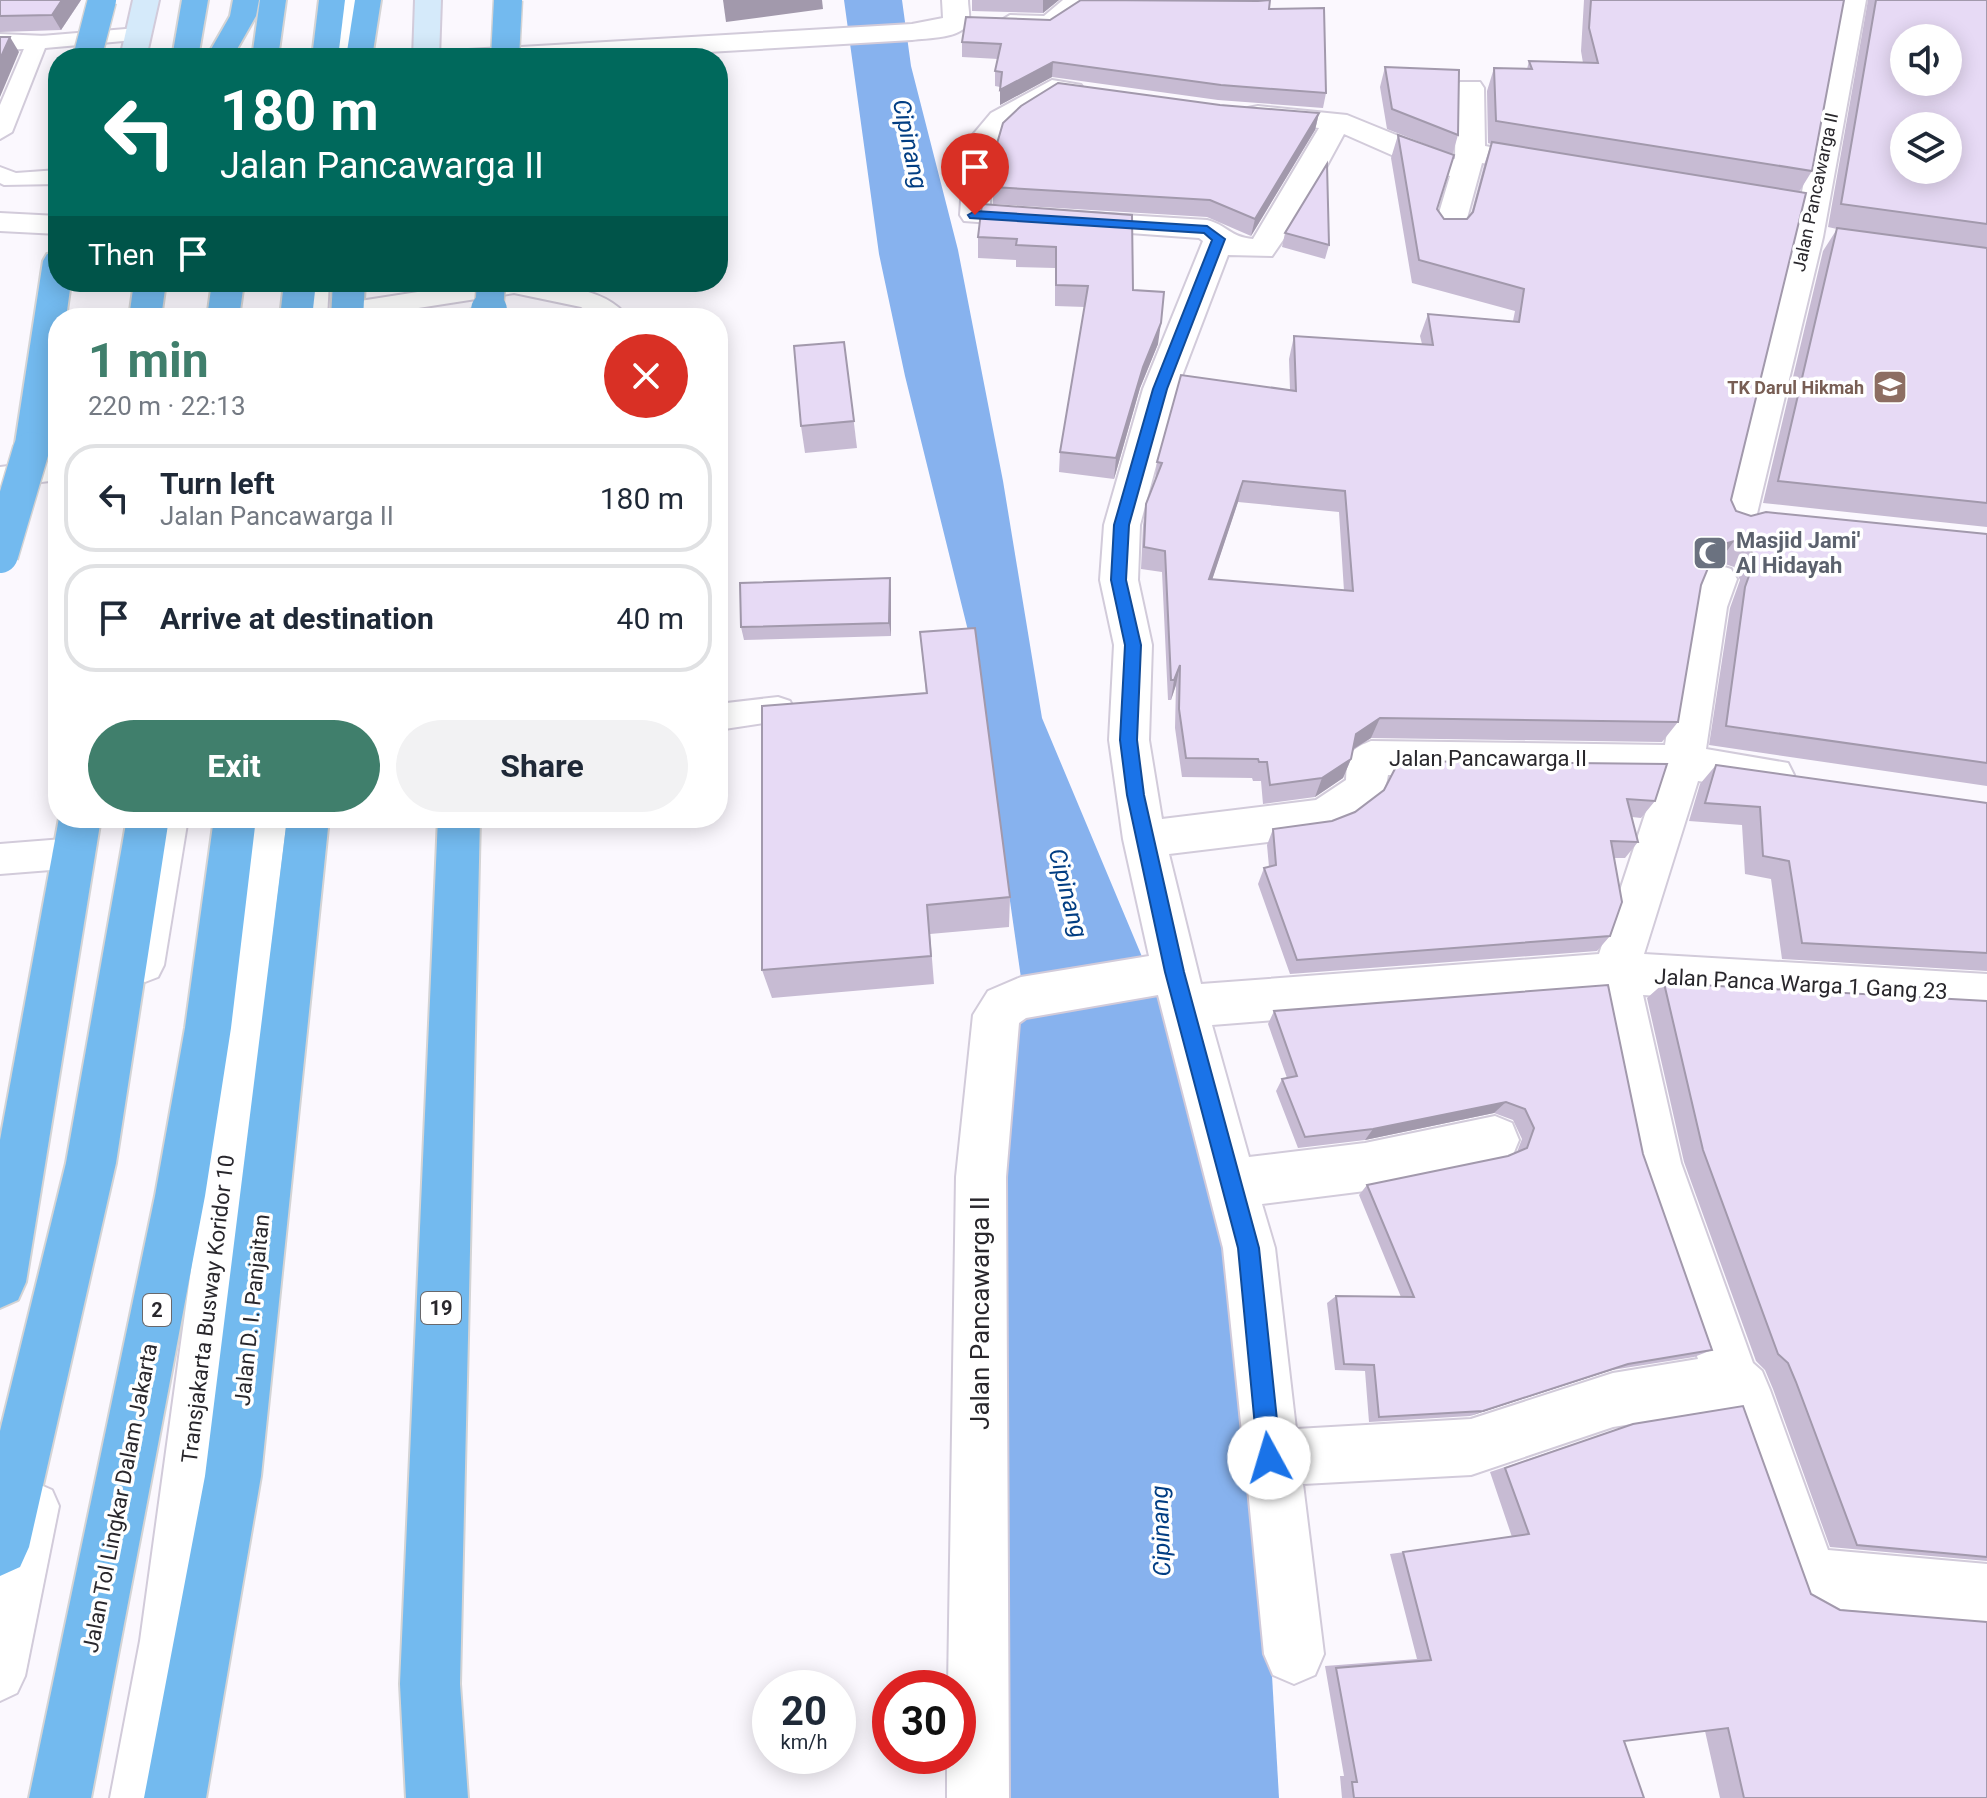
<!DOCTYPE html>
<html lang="en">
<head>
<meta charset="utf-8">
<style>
	:root { --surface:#fff; --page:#f2f2f3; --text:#1f2937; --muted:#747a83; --line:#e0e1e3; --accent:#407f6c }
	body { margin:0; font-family:Roboto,sans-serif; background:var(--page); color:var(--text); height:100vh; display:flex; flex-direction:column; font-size:30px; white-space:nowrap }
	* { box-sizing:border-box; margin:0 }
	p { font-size:26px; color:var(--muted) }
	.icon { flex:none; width:44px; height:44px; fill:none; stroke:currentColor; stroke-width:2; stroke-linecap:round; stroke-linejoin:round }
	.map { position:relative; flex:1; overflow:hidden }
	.details { position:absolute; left:48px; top:308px; width:680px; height:520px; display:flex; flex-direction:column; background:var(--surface); border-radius:32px; box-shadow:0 4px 20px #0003 }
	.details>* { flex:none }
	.guide { position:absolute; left:48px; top:48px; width:680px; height:244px; border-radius:32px; box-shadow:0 4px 20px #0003; background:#00695c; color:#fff; overflow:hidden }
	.tools { position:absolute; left:1890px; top:24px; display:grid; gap:16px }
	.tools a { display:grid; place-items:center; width:72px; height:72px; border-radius:50%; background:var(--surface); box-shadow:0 4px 20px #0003; font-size:40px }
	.speed { position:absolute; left:752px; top:1670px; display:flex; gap:16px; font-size:40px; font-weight:700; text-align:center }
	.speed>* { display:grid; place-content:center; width:104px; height:104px; border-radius:50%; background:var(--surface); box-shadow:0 4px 20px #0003; line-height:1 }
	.speed small { font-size:20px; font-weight:400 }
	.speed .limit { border:12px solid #d22; background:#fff; color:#111 }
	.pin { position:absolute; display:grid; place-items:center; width:68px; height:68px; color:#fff; margin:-82px -34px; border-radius:50% 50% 50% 0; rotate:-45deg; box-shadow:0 0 8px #0007 }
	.pin .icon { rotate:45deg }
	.me { position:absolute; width:88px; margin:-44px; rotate:354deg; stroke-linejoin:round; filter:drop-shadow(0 0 6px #0008) }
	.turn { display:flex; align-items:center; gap:28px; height:168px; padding:0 40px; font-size:36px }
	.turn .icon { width:104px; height:104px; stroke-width:2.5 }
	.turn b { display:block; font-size:56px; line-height:68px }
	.then { display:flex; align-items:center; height:76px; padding:0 40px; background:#0003; gap:16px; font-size:30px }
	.round { display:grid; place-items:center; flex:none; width:84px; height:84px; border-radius:42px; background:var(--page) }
	.head { display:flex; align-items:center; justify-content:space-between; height:136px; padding:0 40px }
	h1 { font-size:48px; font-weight:700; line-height:60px; color:var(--accent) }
	.button { display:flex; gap:16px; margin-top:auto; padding:16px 40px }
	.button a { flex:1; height:92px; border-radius:48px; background:var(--accent); color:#fff; font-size:32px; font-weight:700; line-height:92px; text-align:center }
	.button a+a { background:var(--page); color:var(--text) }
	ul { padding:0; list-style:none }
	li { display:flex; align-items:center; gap:24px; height:108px; margin:0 16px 12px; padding:0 24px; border:4px solid var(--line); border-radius:32px }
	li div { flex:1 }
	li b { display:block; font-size:30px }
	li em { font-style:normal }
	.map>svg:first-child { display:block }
	.water { fill:#87b2ee }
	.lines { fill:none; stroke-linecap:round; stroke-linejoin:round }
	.lane-casing { stroke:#d2cbda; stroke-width:4 }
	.street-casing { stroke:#d2cbda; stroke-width:4 }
	.secondary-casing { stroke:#d2cbda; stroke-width:4 }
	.highway-casing { stroke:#d4d4d5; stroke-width:4 }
	.lane { fill:#fff; fill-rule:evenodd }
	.street { fill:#fff; fill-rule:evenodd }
	.secondary { fill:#d5eafa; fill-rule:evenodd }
	.highway { fill:#73baef; fill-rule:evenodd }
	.highway-bridge-far1-casing { stroke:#d4d4d5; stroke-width:31; stroke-linecap:butt }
	.highway-bridge-casing { stroke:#d4d4d5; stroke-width:39; stroke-linecap:butt }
	.highway-bridge-far1 { stroke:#73baef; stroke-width:28 }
	.highway-bridge { stroke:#73baef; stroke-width:36 }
	.wall { fill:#c7bbd3; fill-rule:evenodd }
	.shaded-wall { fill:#a299ac }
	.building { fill:#e7daf5; stroke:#a299ac; stroke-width:2; fill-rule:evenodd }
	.route { fill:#1a73e8; stroke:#114b97; stroke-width:2 }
	.labels { text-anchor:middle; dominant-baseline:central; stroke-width:7; stroke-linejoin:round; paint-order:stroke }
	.far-street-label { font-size:18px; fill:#29272c; stroke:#fff }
	.far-education-label { font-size:18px; font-weight:bold; fill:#785e54; stroke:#fff; text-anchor:end }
	.shield { fill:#fff; stroke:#69686b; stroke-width:2 }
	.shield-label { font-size:20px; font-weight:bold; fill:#29272c }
	.worship-label { font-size:22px; font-weight:bold; fill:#5b616d; stroke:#fff; text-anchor:start }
	.street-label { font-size:22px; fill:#29272c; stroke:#fff }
	.water-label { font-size:24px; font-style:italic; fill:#023e83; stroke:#fff }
	.near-street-label { font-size:26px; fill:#29272c; stroke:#fff }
</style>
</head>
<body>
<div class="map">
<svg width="1987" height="1798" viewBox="0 0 1987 1798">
	<rect width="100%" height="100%" fill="#fbf8fe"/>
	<g class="water">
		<path d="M844,0H902L911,66L958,250L1003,481L1042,718L1148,971L1023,992L976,663L905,376L879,254Z"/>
		<path d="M1165,978L1219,1202L1271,1658L1279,1798H1010L993,1178L1007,1012Z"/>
	</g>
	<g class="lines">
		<g class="lane-casing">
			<g id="lane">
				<path d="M337,0H357L351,58H329Z"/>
				<path d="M138,28L149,34L146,39L45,48L12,132L0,139V105L29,37Z"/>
				<path d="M0,167L16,173L58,170V184L4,185L0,183Z"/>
				<path d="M303,282H329L327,318H301Z"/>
				<path d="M482,282C522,282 603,280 628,318H597L581,307L514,293L354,318L338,317L334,311L338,305L347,303Z"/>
				<path d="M58,460V480L0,487V467Z"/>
				<path d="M778,697L790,701L794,710L790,719L718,730V704Z"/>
				<path d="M154,818H188L164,965L158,977L145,982L132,977L126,965Z"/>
				<path d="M253,818H287L188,1641L162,1798H110L140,1641Z"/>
				<path d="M76,838L88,842L94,853L88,864L76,868L0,874V844Z"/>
				<path d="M36,1483L52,1490L59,1506L25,1676L17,1693L0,1701V1564L20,1490Z"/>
			</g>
		</g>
		<g class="street-casing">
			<g id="street">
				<path d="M942,0H968C968,6 970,15 969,21C964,39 926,38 912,40L604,58H455L459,52L468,50L912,24L943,18Z"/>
				<path d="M1063,0H1140C1128,17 1097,3 1081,11C1072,16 1066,27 1056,30C1043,35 1005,35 997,23L1010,15L1044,16Z"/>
				<path d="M1840,0H1866L1823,237L1755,522L1750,531L1737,535L1724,531L1719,522L1793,237Z"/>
				<path d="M0,34L46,36L50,42L46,48L0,50Z"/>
				<path d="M1052,80L1081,85L1085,91L1081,97H1057C991,137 994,131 990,207L1207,220C1227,225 1230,237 1253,239L1319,128L1248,120L1244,114L1248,108L1258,106L1347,115L1455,159L1456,88L1460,82H1480L1484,88L1485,146L1528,154L1532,160L1528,166L1518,169L1482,163L1463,233L1459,239H1437L1433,233L1450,176L1419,167L1344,134L1299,217L1272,256L1228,255L1177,389L1140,525L1138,580L1152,645L1149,740L1162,819L1316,800L1346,780C1347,757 1347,750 1371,741L1665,745C1675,689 1676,620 1705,569L1718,565L1731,569L1737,579L1727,607L1706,749L1788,763L1794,775L1788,787L1773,792L1698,781L1644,954L1987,974V1016L1643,995L1681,1163L1753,1363L1762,1371L1770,1390L1828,1550L1987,1564V1622L1813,1607L1787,1592L1723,1409L1613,1427L1471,1475L1303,1484L1324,1654L1315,1675L1294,1684L1273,1675L1264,1654L1246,1468L1241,1458L1244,1452L1223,1248L1158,995L1026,1018L1019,1023L1006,1177L1009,1798H947V1756H958V1688H948L956,1177L973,1015L988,991L1021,977L1149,956L1123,839L1109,740L1114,645L1100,580L1104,525L1143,389L1203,241L1199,238L964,221L960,215L965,144L991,113ZM1388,775L1657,778L1599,954L1201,984L1169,854L1325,835C1353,825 1384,806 1388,775ZM1597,995L1631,1163L1698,1359L1613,1373L1471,1419L1296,1429L1275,1248L1262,1204L1365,1191L1495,1164L1512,1157L1519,1140L1512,1123L1495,1116L1365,1143L1249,1157L1212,1025Z"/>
				<path d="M0,213L58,216V234L0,231Z"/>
			</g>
		</g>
		<g class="secondary-casing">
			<g id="secondary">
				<path d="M133,0H159L146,58H120Z"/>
				<path d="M415,0H441L439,58H413Z"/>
			</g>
		</g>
		<g class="highway-casing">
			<g id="highway">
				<path d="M182,0H208L198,58H172Z"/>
				<path d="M233,0H259L256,16L232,58H206L230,16Z"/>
				<path d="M260,0H286L278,58H252Z"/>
				<path d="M319,0H345L338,58H312Z"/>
				<path d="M355,0H381L372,58H346Z"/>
				<path d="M58,252V282H71L66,318H58V377L48,450L43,458L31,462L19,458L14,450L43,261L47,254Z"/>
				<path d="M134,282H166L161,318H129Z"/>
				<path d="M212,282H244L239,318H207Z"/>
				<path d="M284,282H316L312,318H280Z"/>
				<path d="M333,282H365L363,318H331Z"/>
				<path d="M59,818H101L26,1282L18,1300L0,1308V1140Z"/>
				<path d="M127,818H169L116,1163L29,1547L20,1567L0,1576V1431L66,1163Z"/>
				<path d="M214,818H256L231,1028L205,1196L91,1798H29L155,1196L185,1028Z"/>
				<path d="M287,818H329L261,1476L206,1798H144L205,1476Z"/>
				<path d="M438,818H480L460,1684L468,1798H406L400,1684Z"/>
			</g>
		</g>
		<use href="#lane" class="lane"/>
		<use href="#street" class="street"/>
		<use href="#secondary" class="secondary"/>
		<use href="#highway" class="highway"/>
		<g class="highway-bridge-far1-casing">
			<g id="highway-bridge-far1">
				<path d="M87,58L102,0"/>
				<path d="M505,58L508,0"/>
				<path d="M489,312L491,282"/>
			</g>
		</g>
		<g class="highway-bridge-casing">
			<g id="highway-bridge">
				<path d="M488,318L489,310"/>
				<path d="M0,555L31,450"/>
			</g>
		</g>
		<use href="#highway-bridge-far1" class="highway-bridge-far1"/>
		<use href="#highway-bridge" class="highway-bridge"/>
	</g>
	<g class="wall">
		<path d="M0,0H81L61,30L0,32Z"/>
		<path d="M972,0H1059L1043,13L972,11Z"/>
		<path d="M1584,0H1844L1812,171L1799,192L1731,500L1736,511L1751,516L1987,534V786L1709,745L1730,608L1740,580L1734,567L1719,562L1709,566L1701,585L1678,722L1662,742L1371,738L1353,750L1351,759L1343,778L1315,797L1263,804L1261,781H1253L1252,778L1182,777L1175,728L1176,685L1171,700H1168L1162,572L1141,569L1143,525L1146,504L1155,481L1157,462L1290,390L1289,359L1294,336L1422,344L1420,336L1428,314L1513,321L1515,311L1412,283L1391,158L1398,135L1450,154L1387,129L1380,87L1385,67L1458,135L1437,209L1444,219H1467L1471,214L1484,165L1491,144L1488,143L1487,91L1494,68L1527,69L1529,61L1583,63L1581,51ZM1238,502L1339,512L1344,591L1212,580Z"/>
		<path d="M1868,0H1987V527L1763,503L1823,251L1837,229L1828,227Z"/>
		<path d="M1269,9L1326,93L1323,108L1218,100L1052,77L1000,105V87L995,86V71L998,59L962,57V42L1050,20Z"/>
		<path d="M1220,105L1319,113L1315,130L1251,236L1207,217L993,204V187Z"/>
		<path d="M982,204L1133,290L1158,344L1140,388L1114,479L1059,472L1060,452L1085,307L1055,306V268L1016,267V260L978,258V237Z"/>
		<path d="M1285,233L1329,245L1325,259L1282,247Z"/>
		<path d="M844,342L857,448L805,453L801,426Z"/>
		<path d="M890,578L891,591V636L744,640L741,627Z"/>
		<path d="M920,632L1010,897L1009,927L930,934L934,984L772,998L762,970L926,694Z"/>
		<path d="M1399,761L1655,801L1641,818L1632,817L1638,842L1625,858H1614L1610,936L1597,951L1290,974L1258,884L1264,868L1269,867L1267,845L1273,829L1332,821L1355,812L1384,790Z"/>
		<path d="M1716,765L1987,803V971L1782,959L1771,879L1745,874L1742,825L1689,821L1700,784Z"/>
		<path d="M1664,983L1987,1001V1561L1830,1547L1773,1389L1765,1370L1756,1361L1684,1162L1647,998Z"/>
		<path d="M1274,1011L1643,1154L1712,1350L1694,1357L1612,1370L1470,1416L1369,1422L1365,1371L1335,1370L1327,1303L1336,1296L1401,1297L1359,1195L1367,1185L1508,1156L1517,1152L1522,1139L1513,1120L1494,1113L1365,1140L1298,1148L1276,1091L1282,1079L1287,1078L1268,1024Z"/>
		<path d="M1633,1424L1811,1594L1840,1610L1987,1798H1720L1705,1731L1624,1741L1644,1798H1342L1340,1776H1344L1325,1666L1417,1659L1390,1554L1512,1537L1490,1472Z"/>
	</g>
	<g class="shaded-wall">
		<path d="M62,0H81L61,30L52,15Z"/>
		<path d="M723,0H822L823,9L726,22Z"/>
		<path d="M1043,0H1059L1043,13Z"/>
		<path d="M10,37L19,52L0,97V59Z"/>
		<path d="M1053,62L1052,77L1000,105V90Z"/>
		<path d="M1319,113L1315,130L1251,236L1255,219Z"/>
		<path d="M1161,323L1158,344L1140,388L1114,479L1116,458L1143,367Z"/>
		<path d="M1243,481L1238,502L1205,601L1209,579Z"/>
		<path d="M1734,541L1719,562L1702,568L1717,546Z"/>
		<path d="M890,578L891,591V636L889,623Z"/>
		<path d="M1180,665L1176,685L1171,700L1174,680Z"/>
		<path d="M1380,718L1371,738L1347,753L1356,734Z"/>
		<path d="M1351,759L1343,778L1315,797L1322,778Z"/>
		<path d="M1506,1102L1494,1113L1365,1140L1373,1129Z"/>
		<path d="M1628,1364L1612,1370L1470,1416L1483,1411Z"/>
	</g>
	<g class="building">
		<path d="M0,0H62L52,15L0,16Z"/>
		<path d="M1081,0L1258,1L1270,0L1269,9L1324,8L1326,93L1221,85L1053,62L1000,90L1002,72L995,71L1001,44L962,42L966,17L1050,20Z"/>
		<path d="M1591,0H1844L1812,171L1496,121L1494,68L1532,69L1529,61L1598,63L1589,28Z"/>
		<path d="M1876,0H1987V224L1841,204ZM1904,38H1948V82H1904ZM1904,126H1948V170H1904Z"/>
		<path d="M0,37H10L0,59Z"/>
		<path d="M1385,67L1459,70L1458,135L1392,109Z"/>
		<path d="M1058,83L1220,105L1319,113L1255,219L1210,200L993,187L996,147L1003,123L1021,106Z"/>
		<path d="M1398,135L1454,155L1437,209L1444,219H1467L1473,212L1492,142L1806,193L1731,500L1736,511L1751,516L1766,512L1987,534V763L1726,726L1745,587L1755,559L1749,546L1734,541L1717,546L1701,585L1678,722L1380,718L1356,734L1351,759L1322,778L1270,785L1267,762H1259L1258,759L1186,758L1179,709L1180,665L1174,680H1171L1165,551L1144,547L1146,504L1162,463L1157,462L1181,375L1296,391L1294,336L1433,345L1428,314L1519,322L1524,289L1419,260ZM1243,481L1345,491L1353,591L1209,579Z"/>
		<path d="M1327,164L1329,245L1285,233Z"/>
		<path d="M982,204L1132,215L1133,290L1164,292L1161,323L1143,367L1116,458L1060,452L1088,286L1056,285V247L1016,245L1017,239L978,237Z"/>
		<path d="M1837,228L1987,248V503L1778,481Z"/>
		<path d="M844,342L854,421L801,426L794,346Z"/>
		<path d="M890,578L889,623L741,627L740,583Z"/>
		<path d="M975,628L1010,897L927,905L931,956L762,970V706L927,693L920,632Z"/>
		<path d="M1399,761L1667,764L1655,801L1627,799L1638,842L1611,841L1622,902L1610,936L1297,960L1264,868L1276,865L1273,829L1332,821L1355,812L1384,790Z"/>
		<path d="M1716,765L1987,803V953L1802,943L1789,861L1763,856L1760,807L1705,803Z"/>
		<path d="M1664,983L1987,1001V1557L1857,1545L1796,1382L1788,1363L1778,1354L1703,1150Z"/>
		<path d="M1608,985L1643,1154L1712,1350L1628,1364L1483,1411L1379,1417L1374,1365L1344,1364L1336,1296L1414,1297L1367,1185L1508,1156L1527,1148L1534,1128L1525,1109L1506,1102L1373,1129L1305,1137L1282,1079L1297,1076L1274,1011Z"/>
		<path d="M1743,1406L1811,1594L1840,1610L1987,1622V1798H1744L1728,1728L1624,1741L1644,1798H1354L1352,1782H1357L1336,1668L1431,1660L1403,1552L1529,1534L1505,1468L1633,1424Z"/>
	</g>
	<path class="route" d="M975,211L1207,226L1225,239L1167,389L1129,525L1126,580L1141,645L1137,740L1144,795L1184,972L1259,1248L1281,1458L1277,1466L1269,1470L1261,1466L1258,1458L1238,1248L1165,972L1127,795L1120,740L1125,645L1111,580L1114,525L1153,389L1212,240L1204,233L970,218L968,215Z"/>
	<defs>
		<g id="school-square" transform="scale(1.8)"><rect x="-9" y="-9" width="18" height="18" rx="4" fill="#8d6e63" stroke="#fff"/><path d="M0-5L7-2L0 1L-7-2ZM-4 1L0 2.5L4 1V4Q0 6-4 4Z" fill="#fff"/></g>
		<g id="mosque-square" transform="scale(1.8)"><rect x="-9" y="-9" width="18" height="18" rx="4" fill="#6b7280" stroke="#fff"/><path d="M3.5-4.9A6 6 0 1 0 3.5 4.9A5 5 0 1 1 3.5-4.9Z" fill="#fff"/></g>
	</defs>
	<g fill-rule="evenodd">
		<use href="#school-square" x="1890" y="387"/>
		<use href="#mosque-square" x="1710" y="553"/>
	</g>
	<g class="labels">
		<g class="far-street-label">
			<text transform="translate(1815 192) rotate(-78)">Jalan Pancawarga II</text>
		</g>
		<g class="far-education-label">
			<text x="1864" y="387">TK Darul Hikmah</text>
		</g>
		<g class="shield">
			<rect x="421" y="1292" width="40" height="32" rx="6"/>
			<rect x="143" y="1294" width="28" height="32" rx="6"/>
		</g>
		<g class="shield-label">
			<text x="441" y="1308">19</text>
			<text x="157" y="1310">2</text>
		</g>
		<g class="worship-label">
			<text x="1736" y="540">Masjid Jami'<tspan x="1736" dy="25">Al Hidayah</tspan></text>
		</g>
		<g class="street-label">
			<text x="1488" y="758">Jalan Pancawarga II</text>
			<text transform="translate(1801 984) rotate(3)">Jalan Panca Warga 1 Gang 23</text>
			<text transform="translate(208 1309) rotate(-83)">Transjakarta Busway Koridor 10</text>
			<text transform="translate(252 1310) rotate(-84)">Jalan D. I. Panjaitan</text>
			<text transform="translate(120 1498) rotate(-79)">Jalan Tol Lingkar Dalam Jakarta</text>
		</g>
		<g class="water-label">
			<text transform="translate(910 144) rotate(78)">Cipinang</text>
			<text transform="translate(1068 893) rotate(75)">Cipinang</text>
			<text transform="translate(1161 1531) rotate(-92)">Cipinang</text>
		</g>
		<g class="near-street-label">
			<text transform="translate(980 1313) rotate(-90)">Jalan Pancawarga II</text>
		</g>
	</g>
</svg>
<div class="tools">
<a><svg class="icon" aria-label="sound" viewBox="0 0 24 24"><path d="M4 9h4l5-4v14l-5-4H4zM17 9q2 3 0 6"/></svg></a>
<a><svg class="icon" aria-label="layers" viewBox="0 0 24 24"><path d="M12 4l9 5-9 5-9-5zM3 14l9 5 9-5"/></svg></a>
</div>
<div class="speed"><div>20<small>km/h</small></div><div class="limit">30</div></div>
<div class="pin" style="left:975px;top:215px;background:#d93025"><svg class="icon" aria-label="arrive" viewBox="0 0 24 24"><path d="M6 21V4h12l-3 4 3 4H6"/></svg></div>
<svg class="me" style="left:1269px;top:1458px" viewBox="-20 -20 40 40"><circle r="19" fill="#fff"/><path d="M0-13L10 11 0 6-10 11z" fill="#1a73e8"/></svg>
<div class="guide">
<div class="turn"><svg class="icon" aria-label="left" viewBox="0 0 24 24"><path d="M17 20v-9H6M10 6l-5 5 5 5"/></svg><div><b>180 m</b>Jalan Pancawarga II</div></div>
<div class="then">Then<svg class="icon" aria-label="arrive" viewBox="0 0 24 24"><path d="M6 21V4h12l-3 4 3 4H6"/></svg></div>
</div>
<section class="details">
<div class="head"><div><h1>1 min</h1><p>220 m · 22:13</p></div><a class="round" style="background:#d93025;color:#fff"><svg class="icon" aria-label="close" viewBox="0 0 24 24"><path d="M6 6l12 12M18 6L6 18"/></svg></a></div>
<ul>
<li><svg class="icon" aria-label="left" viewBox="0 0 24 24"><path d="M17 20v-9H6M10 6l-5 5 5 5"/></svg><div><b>Turn left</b><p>Jalan Pancawarga II</p></div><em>180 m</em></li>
<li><svg class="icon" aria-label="arrive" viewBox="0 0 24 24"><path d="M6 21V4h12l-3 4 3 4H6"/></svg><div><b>Arrive at destination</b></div><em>40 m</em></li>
</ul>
<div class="button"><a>Exit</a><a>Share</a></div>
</section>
</div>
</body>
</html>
